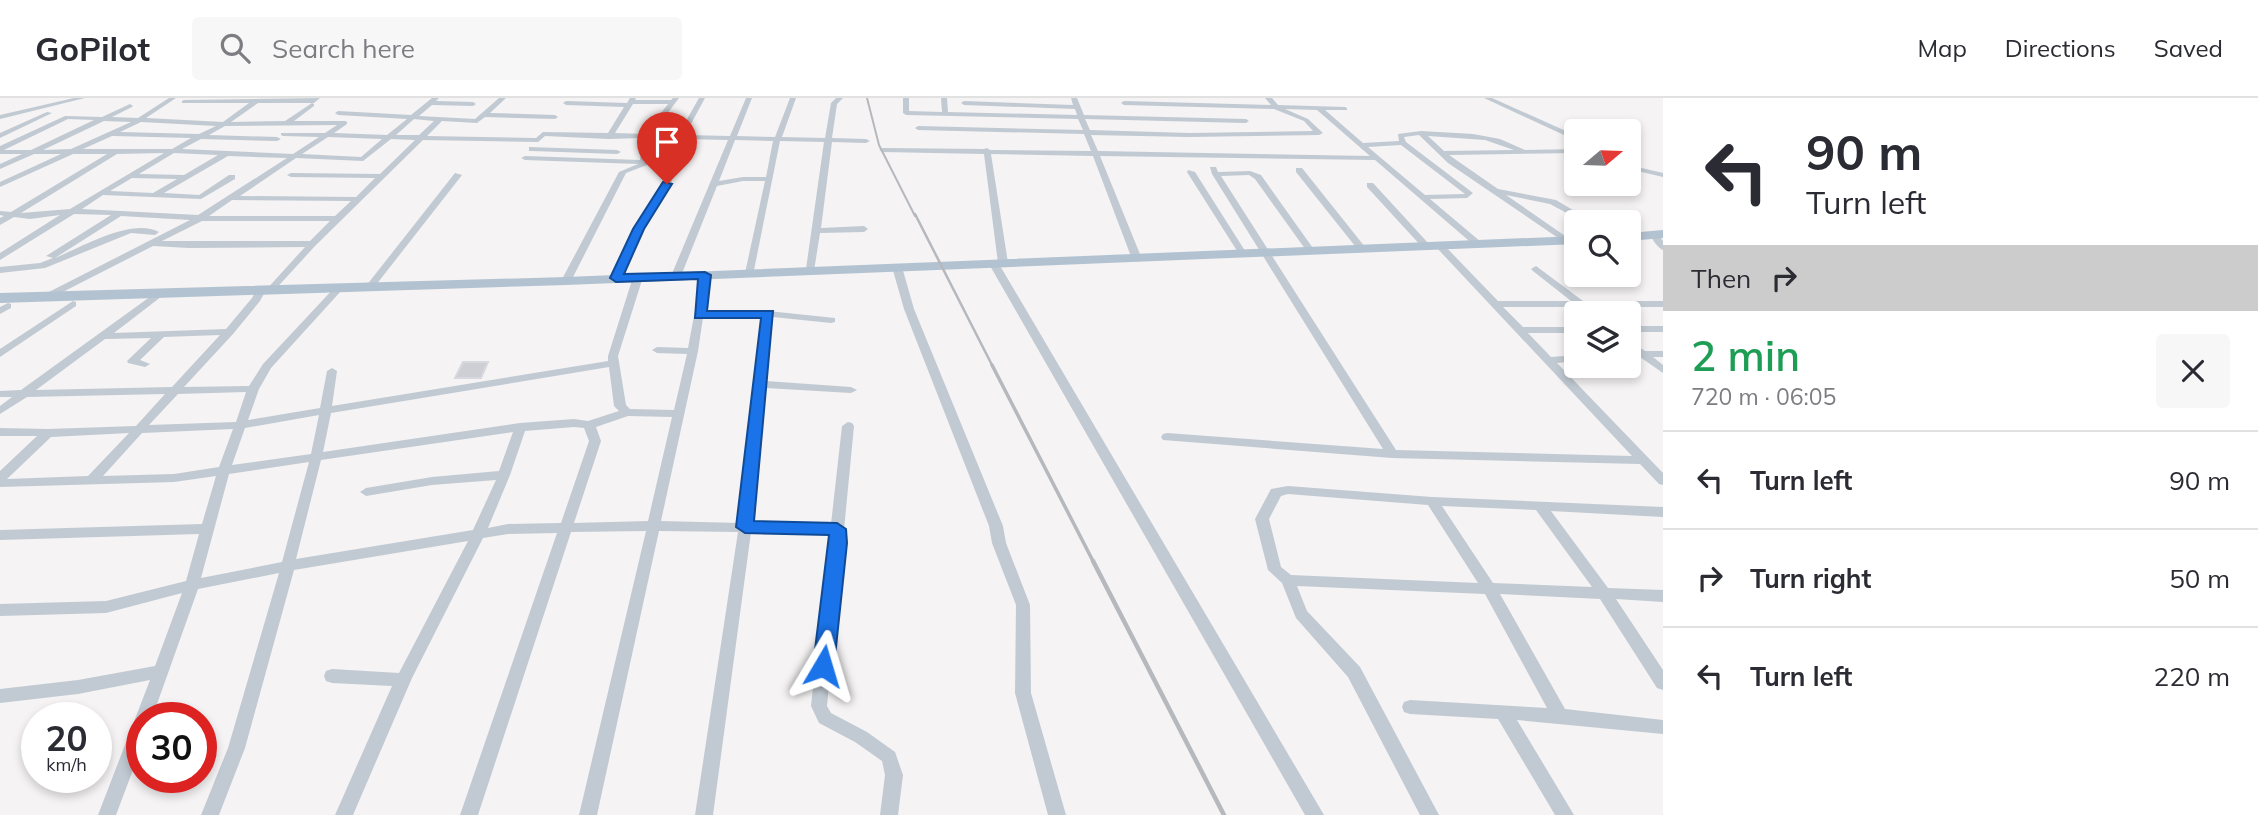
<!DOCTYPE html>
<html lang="en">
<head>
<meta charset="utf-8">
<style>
	:root { --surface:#fff; --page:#f7f7f7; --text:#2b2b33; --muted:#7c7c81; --line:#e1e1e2 }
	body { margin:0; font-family:Mulish,sans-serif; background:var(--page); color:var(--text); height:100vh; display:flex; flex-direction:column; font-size:26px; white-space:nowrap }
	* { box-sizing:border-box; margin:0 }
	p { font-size:23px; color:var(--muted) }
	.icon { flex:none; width:38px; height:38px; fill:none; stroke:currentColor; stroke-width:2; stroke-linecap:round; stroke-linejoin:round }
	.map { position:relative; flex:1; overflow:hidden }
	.details { display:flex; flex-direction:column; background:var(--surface); width:595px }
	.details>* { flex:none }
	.banner { background:#fff; color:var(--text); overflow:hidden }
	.needle { width:46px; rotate:71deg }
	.controls { position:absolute; left:1564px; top:21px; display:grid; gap:14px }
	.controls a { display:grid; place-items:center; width:77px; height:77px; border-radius:7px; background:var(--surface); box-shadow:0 4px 10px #0003; font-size:35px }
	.speed { position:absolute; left:21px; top:604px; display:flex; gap:14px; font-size:35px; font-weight:700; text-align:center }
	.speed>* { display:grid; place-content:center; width:91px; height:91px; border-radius:50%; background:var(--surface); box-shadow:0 4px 10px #0003; line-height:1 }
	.speed small { font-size:18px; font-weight:400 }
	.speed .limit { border:10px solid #d22; background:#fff; color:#111 }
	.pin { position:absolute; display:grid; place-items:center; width:60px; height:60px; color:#fff; margin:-72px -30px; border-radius:50% 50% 50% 0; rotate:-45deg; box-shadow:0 0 7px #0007 }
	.pin .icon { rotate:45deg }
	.me { position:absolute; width:77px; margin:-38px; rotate:7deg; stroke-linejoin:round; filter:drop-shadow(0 0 5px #0008) }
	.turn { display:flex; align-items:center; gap:24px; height:147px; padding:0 28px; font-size:32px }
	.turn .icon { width:91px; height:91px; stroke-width:2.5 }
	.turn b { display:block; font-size:49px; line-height:60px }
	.then { display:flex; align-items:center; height:66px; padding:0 28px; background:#0003; gap:14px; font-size:26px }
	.round { display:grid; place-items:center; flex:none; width:74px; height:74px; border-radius:7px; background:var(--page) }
	.summary { display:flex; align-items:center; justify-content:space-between; height:119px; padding:0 28px }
	h1 { font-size:42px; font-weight:600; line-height:52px; color:#1e9e55 }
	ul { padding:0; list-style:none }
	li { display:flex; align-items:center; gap:21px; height:98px; padding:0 28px; border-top:2px solid var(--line) }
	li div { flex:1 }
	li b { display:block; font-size:26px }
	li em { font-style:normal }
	header { display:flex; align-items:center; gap:42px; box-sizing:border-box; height:98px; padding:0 35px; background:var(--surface); border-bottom:2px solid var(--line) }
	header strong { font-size:33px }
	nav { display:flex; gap:38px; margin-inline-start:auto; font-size:24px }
	.search { width:490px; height:63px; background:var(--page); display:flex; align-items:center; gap:18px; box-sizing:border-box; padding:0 24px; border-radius:7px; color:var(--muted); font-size:26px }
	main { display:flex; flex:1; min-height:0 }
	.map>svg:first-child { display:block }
	.building { fill:#cdcfd5; stroke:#d7d9de; stroke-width:2 }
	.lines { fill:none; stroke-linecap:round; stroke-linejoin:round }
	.street { fill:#c1cad2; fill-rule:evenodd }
	.primary { fill:#b3c2d1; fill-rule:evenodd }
	.rail-far3 { stroke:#b5b8bd; stroke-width:2 }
	.rail-far2 { stroke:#b5b8bd; stroke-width:2.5 }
	.rail-far1 { stroke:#b5b8bd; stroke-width:3.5 }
	.rail { stroke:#b5b8bd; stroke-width:4.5 }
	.route { fill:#1a73e8; stroke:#114b97; stroke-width:2 }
</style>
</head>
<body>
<header>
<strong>GoPilot</strong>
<div class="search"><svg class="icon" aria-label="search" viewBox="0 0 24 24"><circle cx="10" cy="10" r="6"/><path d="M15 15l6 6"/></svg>Search here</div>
<nav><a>Map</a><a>Directions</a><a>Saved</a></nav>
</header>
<main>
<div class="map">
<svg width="1663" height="717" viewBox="0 0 1663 717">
	<rect width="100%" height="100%" fill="#f5f3f3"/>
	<path class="building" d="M463,264H488L481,280H455Z"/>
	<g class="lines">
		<g class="street">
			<path d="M74,0H85L0,21V17Z"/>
			<path d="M169,0H176L146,20L223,24L249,5H182V3L184,2L320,0L314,5H258L231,24L285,23L312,5L314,6V8L294,23H345L347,24V26L334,35L387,37L407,21L338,17L335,15L338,13L411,17L432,0H439L436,3L473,4L476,6L473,8L432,7L419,18L475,21L499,0H506L490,15L555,17L558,19L555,21L485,19L477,25L442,23L427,38L536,40L543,34L608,35L624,9L566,7L563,5L566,3L627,5L630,0H636L635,2H671L673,0H679L652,36L678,37L699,0H705L685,37L730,38L746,0H752L737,38L775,39L790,0H796L782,39L825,40L831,5L836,0H843L837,6L832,40L866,41L870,43L866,45L832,44L821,130L864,128L868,131L864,134L820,135L814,173H808L806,171L824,44L780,43L753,177H747L745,175L765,83H743L717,88L681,178L676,181L671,178L728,42L683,41L671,86L642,131L621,180L616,183L611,180L634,131L663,86L676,41L650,40L647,67L626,75L571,183L566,186L561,183L619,74L638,66L525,62L521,60L525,58L640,62L642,40L609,41L545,38L538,44L423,42L315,148L272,195L265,194L260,203L233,236L184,289L249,288L263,266L335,189L338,188L343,191L341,193L271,270L259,291L248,322L320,310L327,273L332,270L337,273L332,308L608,263V258L633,179L638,176L643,179L618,258L626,307L630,311L674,312L687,256L657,255L652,252L657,249L688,250L702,175L705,174L710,177L704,214L768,213L835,220V224L831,225L773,219L766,283L851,289L857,292L851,295L766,290L752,425L831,426L842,328L848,324L852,325L854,328L827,608L831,615L867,634L895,654L903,677L898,717H880L885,677L882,663L855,644L819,625L811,608L830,436L751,434L713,717H695L738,434L659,433L597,717H579L646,433L571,434L478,717H460L557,435L508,436L483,440L412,580L353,717H335L392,588L332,585L326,583L324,578L326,573L332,571L399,575L468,443L294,472L245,650L219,717H201L228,650L279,475L198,491L152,620H142V648L116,717H98L150,582L78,596L0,605V591L78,582L155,568L182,495L106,515L0,518V506L106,503L186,483L199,436L0,442V432L202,426L216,378L174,384L0,389V373L37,338H0V330L48,331L136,328L165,296L27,299L0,316V308L12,299H0V293L21,292L158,193L161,192L166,195L114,235L226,231L252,200L257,191L265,193L305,149L189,150L153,148L49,201H43V197L190,122L121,118L55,160C81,149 133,119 159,134L155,137L131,135L45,170L0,175V169L40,165L53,160L46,158L111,117L74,116L0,162V155L60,117L30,121L14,119L0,127V120L4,118L0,117V113L11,114L107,56H73L0,89V84L61,56H34L0,71V66L22,56H0V48L65,18L102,19L130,6L133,8L132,9L112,19L138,20ZM633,6H668L645,36L615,35ZM68,21L94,22L31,52H4ZM414,21L434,23L419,37H396ZM104,23L131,24L71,51L43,52ZM141,24L216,28L199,36L120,34ZM337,27L325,35H281V37L283,38L319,39L293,56L182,51L201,41L277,43L281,41L277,39L209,37L225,28ZM112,38H114L191,40L172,51H83ZM328,39L382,41L361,59L302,56ZM391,41L415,42L380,76L291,75L287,77L291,79L375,80L356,99L240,98L296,60L363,63ZM735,42L773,43L766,79H743L719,83ZM164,55L70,111L21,115L117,56ZM174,55L218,57L184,77L139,76ZM228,58L287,60L198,117L82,111L103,97L201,101L235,81V77H229L199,97L164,95ZM132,80L177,81L153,95L110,93ZM232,102L351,103L335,118H209ZM202,123H330L310,143H162ZM763,219L739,425L661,423L698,253L703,220ZM220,237L172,289L36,292L105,241L151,240L127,263L128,265L145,269L150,266L140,262L164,239ZM609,269L614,308L619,313L588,323L574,321L520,325L323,354L331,315ZM246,294L236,324L149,327L178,296ZM319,317L311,356L232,367L245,330ZM628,318L672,319L648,423L574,425L601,343L596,329ZM574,329L584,330L589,343L561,425L508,426L488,430L510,377L525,333ZM233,331L219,369L174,376L103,378L142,335ZM513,334L499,373L432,379L366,390L360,394L366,398L432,387L496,382L473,432L296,461L321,362ZM129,335L88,378L7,381L51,339ZM309,364L282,464L201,480L229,376Z"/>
			<path d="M903,0H909V13L942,14L941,0H947L948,14L1077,17L1075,11L964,7L961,5L964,3L1073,7L1071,0H1077L1084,17L1246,21L1249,23L1246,25L1085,21L1090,32L1189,35L1313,33L1304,23L1274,11L1124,7L1121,5L1124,3L1271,7L1265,0H1272L1278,7L1345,9L1347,10V12H1325L1363,45L1399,43L1398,36L1421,33L1473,36L1500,41L1525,52L1577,51V55L1449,57L1498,91L1556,102L1593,124H1583L1550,106L1506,97L1571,142L1564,144L1448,65L1419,37L1404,39L1406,44L1473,95L1467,100L1430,101L1481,144V148H1475L1375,62L1100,58L1142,161L1137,164L1132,161L1093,58L991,56L1008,165L1003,168L998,165L984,56L883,54L879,52L883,50L984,51L987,50L990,52L1091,53L1084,36L918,32L915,30L918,28L1083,32L1078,21L906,17L903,15ZM1285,11L1317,12L1370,58L1098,53L1091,37L1189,39L1319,37L1323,35L1308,21ZM1428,38L1485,42L1514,52L1444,53ZM1401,47L1465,96L1425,97L1368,49Z"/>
			<path d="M1484,0H1492L1577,38V43Z"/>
			<path d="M47,14L52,15L0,40V35Z"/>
			<path d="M529,49L617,52L621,54L617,56L532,53H529Z"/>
			<path d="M1629,67L1663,75V79L1629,71Z"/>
			<path d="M1210,69H1216L1218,74L1250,73L1261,77L1315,153L1308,155L1255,81L1249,77L1221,78L1396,352L1632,358L1436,149V145H1442L1498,203H1571L1533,173L1531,171L1536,168L1583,203H1663V209H1587L1583,211L1578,209H1503L1523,229H1577V235H1528L1551,259L1577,257V263L1557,265L1663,375V387L1659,386L1640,366L1392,360L1163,342L1161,339L1163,336L1167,335L1383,351L1212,76Z"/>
			<path d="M1296,70H1302L1365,149V153H1359L1296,74Z"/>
			<path d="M1188,72L1195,74L1247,156L1246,158L1239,156L1187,74Z"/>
			<path d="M455,75L462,77L372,192H366V188Z"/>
			<path d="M1367,85H1373L1429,146V150H1423L1367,89Z"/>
			<path d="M1651,135H1657L1663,143V152C1658,150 1650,140 1651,135Z"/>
			<path d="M994,163L999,166L1324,717H1305L989,166Z"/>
			<path d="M897,166L902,169L914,211L1003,428L1006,445L1030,507L1031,595L1066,717H1048L1015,595L1016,507L992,445L989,428L904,211L892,169Z"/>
			<path d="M73,203L76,204V208L0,259V251Z"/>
			<path d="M8,205L11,206V210L0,216V209Z"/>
			<rect x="1629" y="228" width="34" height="6"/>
			<path d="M1629,242L1645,253H1663V259H1653L1663,267V275L1640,259L1635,258V255L1629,250Z"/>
			<path d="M1288,388L1432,399L1663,409V419L1551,413L1608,490L1663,492V504L1616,501L1663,572V592L1657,590L1600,501L1500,496L1565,611L1663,622V636L1517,622L1574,717H1555L1498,621L1410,616L1404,614L1402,609L1404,604L1410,602L1547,610L1485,496L1297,488L1307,513L1360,569L1439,717H1420L1348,579L1296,520L1282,485L1268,472L1255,421L1271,391ZM1288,396L1428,407L1478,485L1291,477L1281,469L1269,421L1281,398ZM1442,408L1536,412L1592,489L1493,485Z"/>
		</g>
		<g class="primary">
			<path d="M1663,132V140L1629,143V135Z"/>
			<path d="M1577,138V146L566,187L0,205V195L566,179Z"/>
		</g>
		<path class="rail-far3" d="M867,0L879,47L915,118"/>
		<path class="rail-far2" d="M915,116L993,269"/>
		<path class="rail-far1" d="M992,267L1094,465"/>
		<path class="rail" d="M1093,463L1224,717"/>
	</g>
	<path class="route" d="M663,84L672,86L644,131L624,176L705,174L711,177L707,213H773L754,423L837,425L846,431L847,445L834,568L831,574H816L813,568L829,437L745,435L736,429L761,220H695L698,181L616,184L610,180L633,131Z"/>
</svg>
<div class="controls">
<a><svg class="needle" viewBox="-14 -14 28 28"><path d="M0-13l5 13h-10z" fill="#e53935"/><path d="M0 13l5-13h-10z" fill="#7c7c81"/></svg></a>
<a><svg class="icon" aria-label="search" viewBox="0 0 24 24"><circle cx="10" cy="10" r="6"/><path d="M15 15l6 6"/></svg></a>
<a><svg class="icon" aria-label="layers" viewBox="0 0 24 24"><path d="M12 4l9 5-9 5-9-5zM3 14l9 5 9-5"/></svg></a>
</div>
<div class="speed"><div>20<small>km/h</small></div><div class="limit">30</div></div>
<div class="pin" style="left:667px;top:86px;background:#d93025"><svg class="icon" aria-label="arrive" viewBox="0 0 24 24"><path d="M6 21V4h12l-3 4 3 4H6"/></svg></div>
<svg class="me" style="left:823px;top:568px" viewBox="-20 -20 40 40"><path d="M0-17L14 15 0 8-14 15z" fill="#1a73e8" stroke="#fff" stroke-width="4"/></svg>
</div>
<section class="details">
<div class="banner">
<div class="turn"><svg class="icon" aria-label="left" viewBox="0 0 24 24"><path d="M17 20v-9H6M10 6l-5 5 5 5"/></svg><div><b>90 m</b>Turn left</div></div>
<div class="then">Then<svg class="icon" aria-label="right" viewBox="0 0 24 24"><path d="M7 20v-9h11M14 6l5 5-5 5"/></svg></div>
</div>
<div class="summary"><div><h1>2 min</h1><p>720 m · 06:05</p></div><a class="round"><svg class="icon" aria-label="close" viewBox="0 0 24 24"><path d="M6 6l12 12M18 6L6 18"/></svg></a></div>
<ul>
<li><svg class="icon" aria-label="left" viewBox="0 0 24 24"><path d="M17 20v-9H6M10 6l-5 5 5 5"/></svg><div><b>Turn left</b></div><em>90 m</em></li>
<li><svg class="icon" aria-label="right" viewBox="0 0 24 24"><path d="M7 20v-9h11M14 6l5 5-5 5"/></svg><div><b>Turn right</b></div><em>50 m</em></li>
<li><svg class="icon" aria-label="left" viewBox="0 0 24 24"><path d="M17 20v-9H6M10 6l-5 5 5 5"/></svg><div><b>Turn left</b></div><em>220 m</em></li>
</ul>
</section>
</main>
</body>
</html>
